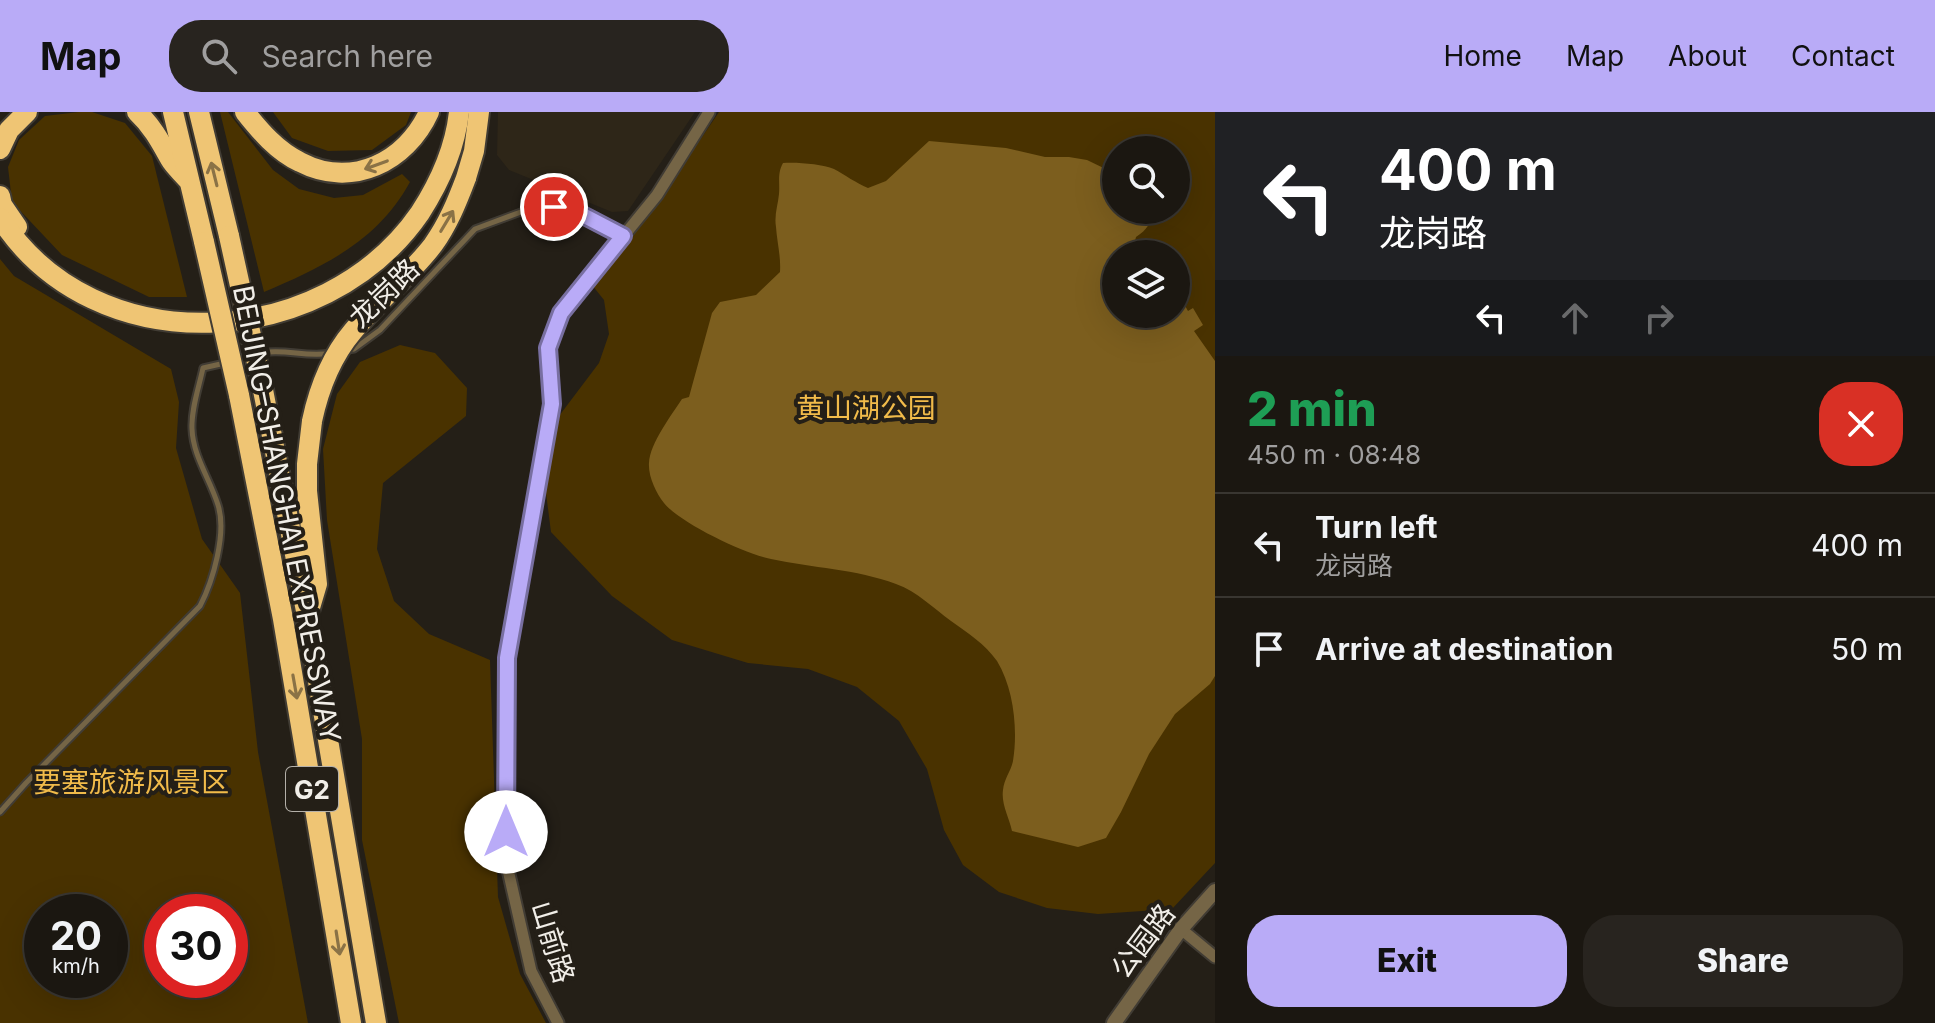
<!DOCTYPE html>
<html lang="en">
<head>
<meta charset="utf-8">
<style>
	:root { --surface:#1b1711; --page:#28241f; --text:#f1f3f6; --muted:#a09f9f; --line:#393631; --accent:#b9abf7 }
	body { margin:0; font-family:Inter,"Noto Sans SC",sans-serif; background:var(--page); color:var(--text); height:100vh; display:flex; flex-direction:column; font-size:30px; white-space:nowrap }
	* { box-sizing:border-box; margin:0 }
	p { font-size:26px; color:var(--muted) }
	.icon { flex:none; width:44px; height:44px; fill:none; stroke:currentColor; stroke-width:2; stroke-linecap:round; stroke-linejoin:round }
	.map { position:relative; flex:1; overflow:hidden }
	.side { display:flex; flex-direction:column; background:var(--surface); width:720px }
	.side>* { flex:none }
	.guide { background:#202124; color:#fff; overflow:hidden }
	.controls { position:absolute; left:1102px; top:24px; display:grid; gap:16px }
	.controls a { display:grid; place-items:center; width:88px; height:88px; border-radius:50%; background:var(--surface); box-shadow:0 8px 32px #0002,0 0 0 2px var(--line); font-size:40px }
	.speed { position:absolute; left:24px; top:782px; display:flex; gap:16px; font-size:40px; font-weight:700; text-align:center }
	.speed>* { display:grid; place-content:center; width:104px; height:104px; border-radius:50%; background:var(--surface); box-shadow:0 8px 32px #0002,0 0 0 2px var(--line); line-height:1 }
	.speed small { font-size:20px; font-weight:400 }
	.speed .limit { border:12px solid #d22; background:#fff; color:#111 }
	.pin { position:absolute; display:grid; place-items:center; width:68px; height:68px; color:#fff; margin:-34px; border:4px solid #fff; border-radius:50%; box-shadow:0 2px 8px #0007 }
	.me { position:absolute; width:88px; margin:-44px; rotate:0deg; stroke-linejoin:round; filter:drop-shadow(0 0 6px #0008) }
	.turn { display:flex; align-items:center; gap:28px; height:168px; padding:0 32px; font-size:36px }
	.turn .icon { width:104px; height:104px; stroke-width:2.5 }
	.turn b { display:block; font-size:56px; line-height:68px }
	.lanes { display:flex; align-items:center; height:76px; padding:0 32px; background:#0003; justify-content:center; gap:40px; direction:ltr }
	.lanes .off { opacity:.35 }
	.round { display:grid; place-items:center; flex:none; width:84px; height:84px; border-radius:32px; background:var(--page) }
	.headline { display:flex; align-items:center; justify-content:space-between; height:136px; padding:0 32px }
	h1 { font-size:48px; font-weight:800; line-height:60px; color:#1e9e55 }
	.button { display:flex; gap:16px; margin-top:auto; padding:16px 32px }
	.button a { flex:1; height:92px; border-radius:32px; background:var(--accent); color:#111; font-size:32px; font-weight:800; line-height:92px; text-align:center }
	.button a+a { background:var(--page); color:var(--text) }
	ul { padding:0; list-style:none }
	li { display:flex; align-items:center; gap:24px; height:104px; padding:0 32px; border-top:2px solid var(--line) }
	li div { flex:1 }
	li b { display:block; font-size:30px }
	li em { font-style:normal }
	header { display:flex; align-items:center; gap:48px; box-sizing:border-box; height:112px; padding:0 40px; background:var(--accent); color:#111 }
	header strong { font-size:38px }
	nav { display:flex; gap:44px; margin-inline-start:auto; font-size:28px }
	.search { width:560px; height:72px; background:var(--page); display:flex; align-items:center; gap:20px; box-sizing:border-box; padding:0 28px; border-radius:32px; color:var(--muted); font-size:30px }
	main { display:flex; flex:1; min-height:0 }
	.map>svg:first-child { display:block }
	.built { fill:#2e2618 }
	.green { fill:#493200; fill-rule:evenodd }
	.water { fill:#7c5e1e }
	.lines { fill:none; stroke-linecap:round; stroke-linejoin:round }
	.service-casing { stroke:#413c34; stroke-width:9 }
	.minor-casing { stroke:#413c34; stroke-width:15 }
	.tertiary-casing { stroke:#413c34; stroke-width:18 }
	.motorway-casing { stroke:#413c34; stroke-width:24 }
	.service { stroke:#756546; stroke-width:5 }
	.minor { stroke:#756546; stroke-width:11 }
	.tertiary { stroke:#756546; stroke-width:14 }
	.motorway { stroke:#efc574; stroke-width:20 }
	.motorway-bridge-casing { stroke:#413c34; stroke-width:24; stroke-linecap:butt }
	.motorway-bridge { stroke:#efc574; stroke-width:20 }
	.oneway { stroke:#8a7246 }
	.route-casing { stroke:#786fa1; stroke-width:20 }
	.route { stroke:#b9abf7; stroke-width:14 }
	.labels { text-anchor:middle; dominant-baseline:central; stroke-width:8; stroke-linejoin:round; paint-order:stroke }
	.shield { fill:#241f17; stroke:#b4b0a9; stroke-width:2 }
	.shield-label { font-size:26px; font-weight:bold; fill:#f1eee8 }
	.street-label { font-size:28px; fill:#f1eee8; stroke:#241f17 }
	.park-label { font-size:28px; fill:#f1bb4a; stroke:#241f17 }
</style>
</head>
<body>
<header>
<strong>Map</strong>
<div class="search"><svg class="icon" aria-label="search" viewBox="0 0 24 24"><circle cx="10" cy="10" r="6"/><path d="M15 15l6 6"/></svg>Search here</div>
<nav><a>Home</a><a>Map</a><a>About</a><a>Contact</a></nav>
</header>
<main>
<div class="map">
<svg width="1215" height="911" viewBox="0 0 1215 911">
	<rect width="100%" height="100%" fill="#241f17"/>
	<path class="built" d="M498,0H695L628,99L612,100L509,58L497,43Z"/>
	<g class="green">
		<path d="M79,0H92L125,11L152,44L187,185H149L62,143L12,90L8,55L19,28L45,4Z"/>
		<path d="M220,0H228L273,58L299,77L334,86L363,83L402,62L410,70C378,129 323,155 264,180Z"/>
		<path d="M273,0H411L406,13L372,38L328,39L292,26Z"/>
		<path d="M719,0H1215V751L1172,797L1098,802L1047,796L999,780L963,753L944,718L927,657L899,609L857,575L808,557L748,551L672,528L612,484L551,420L545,373L559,304L599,251L609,222L604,188L592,173L651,100ZM1116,38H1176V98H1116ZM1116,142H1176V202H1116Z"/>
		<path d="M0,147L14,164L171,257L179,290L176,336L202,427L240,481L258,640L308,911H0ZM42,800H110V868H42ZM162,800H230V868H162Z"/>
		<path d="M400,233L435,241L467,276L466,304L383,371L377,437L394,489L429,522L490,548L498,785L520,862L546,911H399L362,728V627L327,408L323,337L337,282L360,250Z"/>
	</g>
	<path class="water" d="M929,29L1006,36L1045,45H1069L1087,48L1116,62V98H1154C1151,111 1147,118 1136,125L1133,137L1134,142H1116V202H1176V178L1188,199L1193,196L1203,213L1194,219L1215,249V564L1210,572L1175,602L1149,642L1121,700L1106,726L1078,735L1012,719C1009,705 1001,692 1003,678C1004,667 1011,659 1013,649C1018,618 1014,577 997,549C985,532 968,521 951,509C933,496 918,480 896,472C856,457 812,456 771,447C745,442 680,411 664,391C656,381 648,364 649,351C650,331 671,304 682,287L689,285L712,201L720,190L756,183L780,160C781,144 777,130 776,115C774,103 778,93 779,82C780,70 777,62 783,51C797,50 822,52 834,57C845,63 856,71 868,76L886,69Z"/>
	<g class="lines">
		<g class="service-casing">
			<g id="service">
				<path d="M348,238L354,237L380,218L475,117L529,97L554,95L577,100L622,124"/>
				<path d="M261,241C284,236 308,246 331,241"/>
				<path d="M0,700L26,671L200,494C213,469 227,421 218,393C210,367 193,344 192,317C191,297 199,275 203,256L225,251"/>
			</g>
		</g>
		<g class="minor-casing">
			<g id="minor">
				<path d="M1181,817L1215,845"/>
				<path d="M558,911L531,859L506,749L507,546L552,292L548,236L561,201L657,83L709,0"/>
			</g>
		</g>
		<g class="tertiary-casing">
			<path id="tertiary" d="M1114,911L1181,817L1215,779"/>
		</g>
		<g class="motorway-casing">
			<g id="motorway">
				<path d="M137,0C152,14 160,29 170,47C174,54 181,60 187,67"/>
				<path d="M173,0L204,130"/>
				<path d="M199,0L229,124"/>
				<path d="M245,0C260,19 277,39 300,50C352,77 406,50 429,0"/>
				<path d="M0,37L9,18L27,0"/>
				<path d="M466,66L474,39L479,0"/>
				<path d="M0,84L2,93L17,115"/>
				<path d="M0,106C95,253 324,240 420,101C440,70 455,37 459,0"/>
				<path d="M263,278L307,504L376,911"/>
				<path d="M239,283L283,507L351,911"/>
				<path d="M309,499L317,472L307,379V352L312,309"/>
			</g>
		</g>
		<use href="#service" class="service"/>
		<use href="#minor" class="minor"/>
		<use href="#tertiary" class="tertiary"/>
		<use href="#motorway" class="motorway"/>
		<g class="motorway-bridge-casing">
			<g id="motorway-bridge">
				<path d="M229,124L263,278"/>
				<path d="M204,130L239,283"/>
				<path d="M312,309C319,276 331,245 353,219C378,189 409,164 433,133C448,112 457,90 466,66"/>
			</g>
		</g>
		<use href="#motorway-bridge" class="motorway-bridge"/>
	</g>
	<defs><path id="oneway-shaft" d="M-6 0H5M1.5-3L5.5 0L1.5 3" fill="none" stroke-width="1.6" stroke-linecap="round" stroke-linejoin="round" transform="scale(2)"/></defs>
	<g class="oneway">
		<use href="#oneway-shaft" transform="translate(376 53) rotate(160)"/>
		<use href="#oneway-shaft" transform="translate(214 62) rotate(-104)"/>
		<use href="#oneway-shaft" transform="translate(447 109) rotate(-59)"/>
		<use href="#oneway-shaft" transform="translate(295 575) rotate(80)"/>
		<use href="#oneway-shaft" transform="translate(338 831) rotate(81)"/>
	</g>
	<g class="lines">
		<g class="route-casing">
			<path id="route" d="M506,720L507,546L552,292L548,236L561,201L623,124L577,100L554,95"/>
		</g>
		<use href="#route" class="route"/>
	</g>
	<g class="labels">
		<rect class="shield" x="286" y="655" width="52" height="44" rx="6"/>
		<g class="shield-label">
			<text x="312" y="677">G2</text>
		</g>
		<g class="street-label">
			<text transform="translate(384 181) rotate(-44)">龙岗路</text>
			<text transform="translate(287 402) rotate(79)">BEIJING–SHANGHAI EXPRESSWAY</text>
			<text transform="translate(1143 829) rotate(-53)">公园路</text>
			<text transform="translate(553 830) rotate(73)">山前路</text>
		</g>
		<g class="park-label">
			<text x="866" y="296">黄山湖公园</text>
			<text x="131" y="670">要塞旅游风景区</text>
		</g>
	</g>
</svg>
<div class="controls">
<a><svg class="icon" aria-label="search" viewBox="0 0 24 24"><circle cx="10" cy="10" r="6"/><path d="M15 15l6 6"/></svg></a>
<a><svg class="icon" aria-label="layers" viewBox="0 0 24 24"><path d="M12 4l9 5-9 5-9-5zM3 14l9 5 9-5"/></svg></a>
</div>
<div class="speed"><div>20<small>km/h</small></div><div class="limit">30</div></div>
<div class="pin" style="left:554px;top:95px;background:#d93025"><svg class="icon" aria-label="arrive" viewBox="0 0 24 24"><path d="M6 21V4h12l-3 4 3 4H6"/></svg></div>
<svg class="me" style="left:506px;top:720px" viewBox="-20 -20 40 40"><circle r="19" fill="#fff"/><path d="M0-13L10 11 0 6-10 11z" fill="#b9abf7"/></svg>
</div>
<section class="side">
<div class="guide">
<div class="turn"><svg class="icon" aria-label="left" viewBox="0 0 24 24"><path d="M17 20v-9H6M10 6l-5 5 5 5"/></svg><div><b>400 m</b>龙岗路</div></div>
<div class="lanes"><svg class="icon" aria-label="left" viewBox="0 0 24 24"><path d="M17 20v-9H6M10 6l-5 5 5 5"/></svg><svg class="icon off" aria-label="ahead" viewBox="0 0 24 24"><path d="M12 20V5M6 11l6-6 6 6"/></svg><svg class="icon off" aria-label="right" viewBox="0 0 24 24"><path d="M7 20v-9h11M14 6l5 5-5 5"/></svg></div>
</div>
<div class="headline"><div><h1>2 min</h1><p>450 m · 08:48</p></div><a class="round" style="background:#d93025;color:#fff"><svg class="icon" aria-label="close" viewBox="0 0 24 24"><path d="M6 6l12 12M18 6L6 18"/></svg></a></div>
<ul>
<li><svg class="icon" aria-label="left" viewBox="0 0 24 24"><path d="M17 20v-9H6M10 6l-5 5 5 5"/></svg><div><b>Turn left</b><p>龙岗路</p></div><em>400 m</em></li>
<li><svg class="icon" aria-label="arrive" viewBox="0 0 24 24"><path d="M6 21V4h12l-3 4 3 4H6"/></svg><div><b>Arrive at destination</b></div><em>50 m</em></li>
</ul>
<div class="button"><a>Exit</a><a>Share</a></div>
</section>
</main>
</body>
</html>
